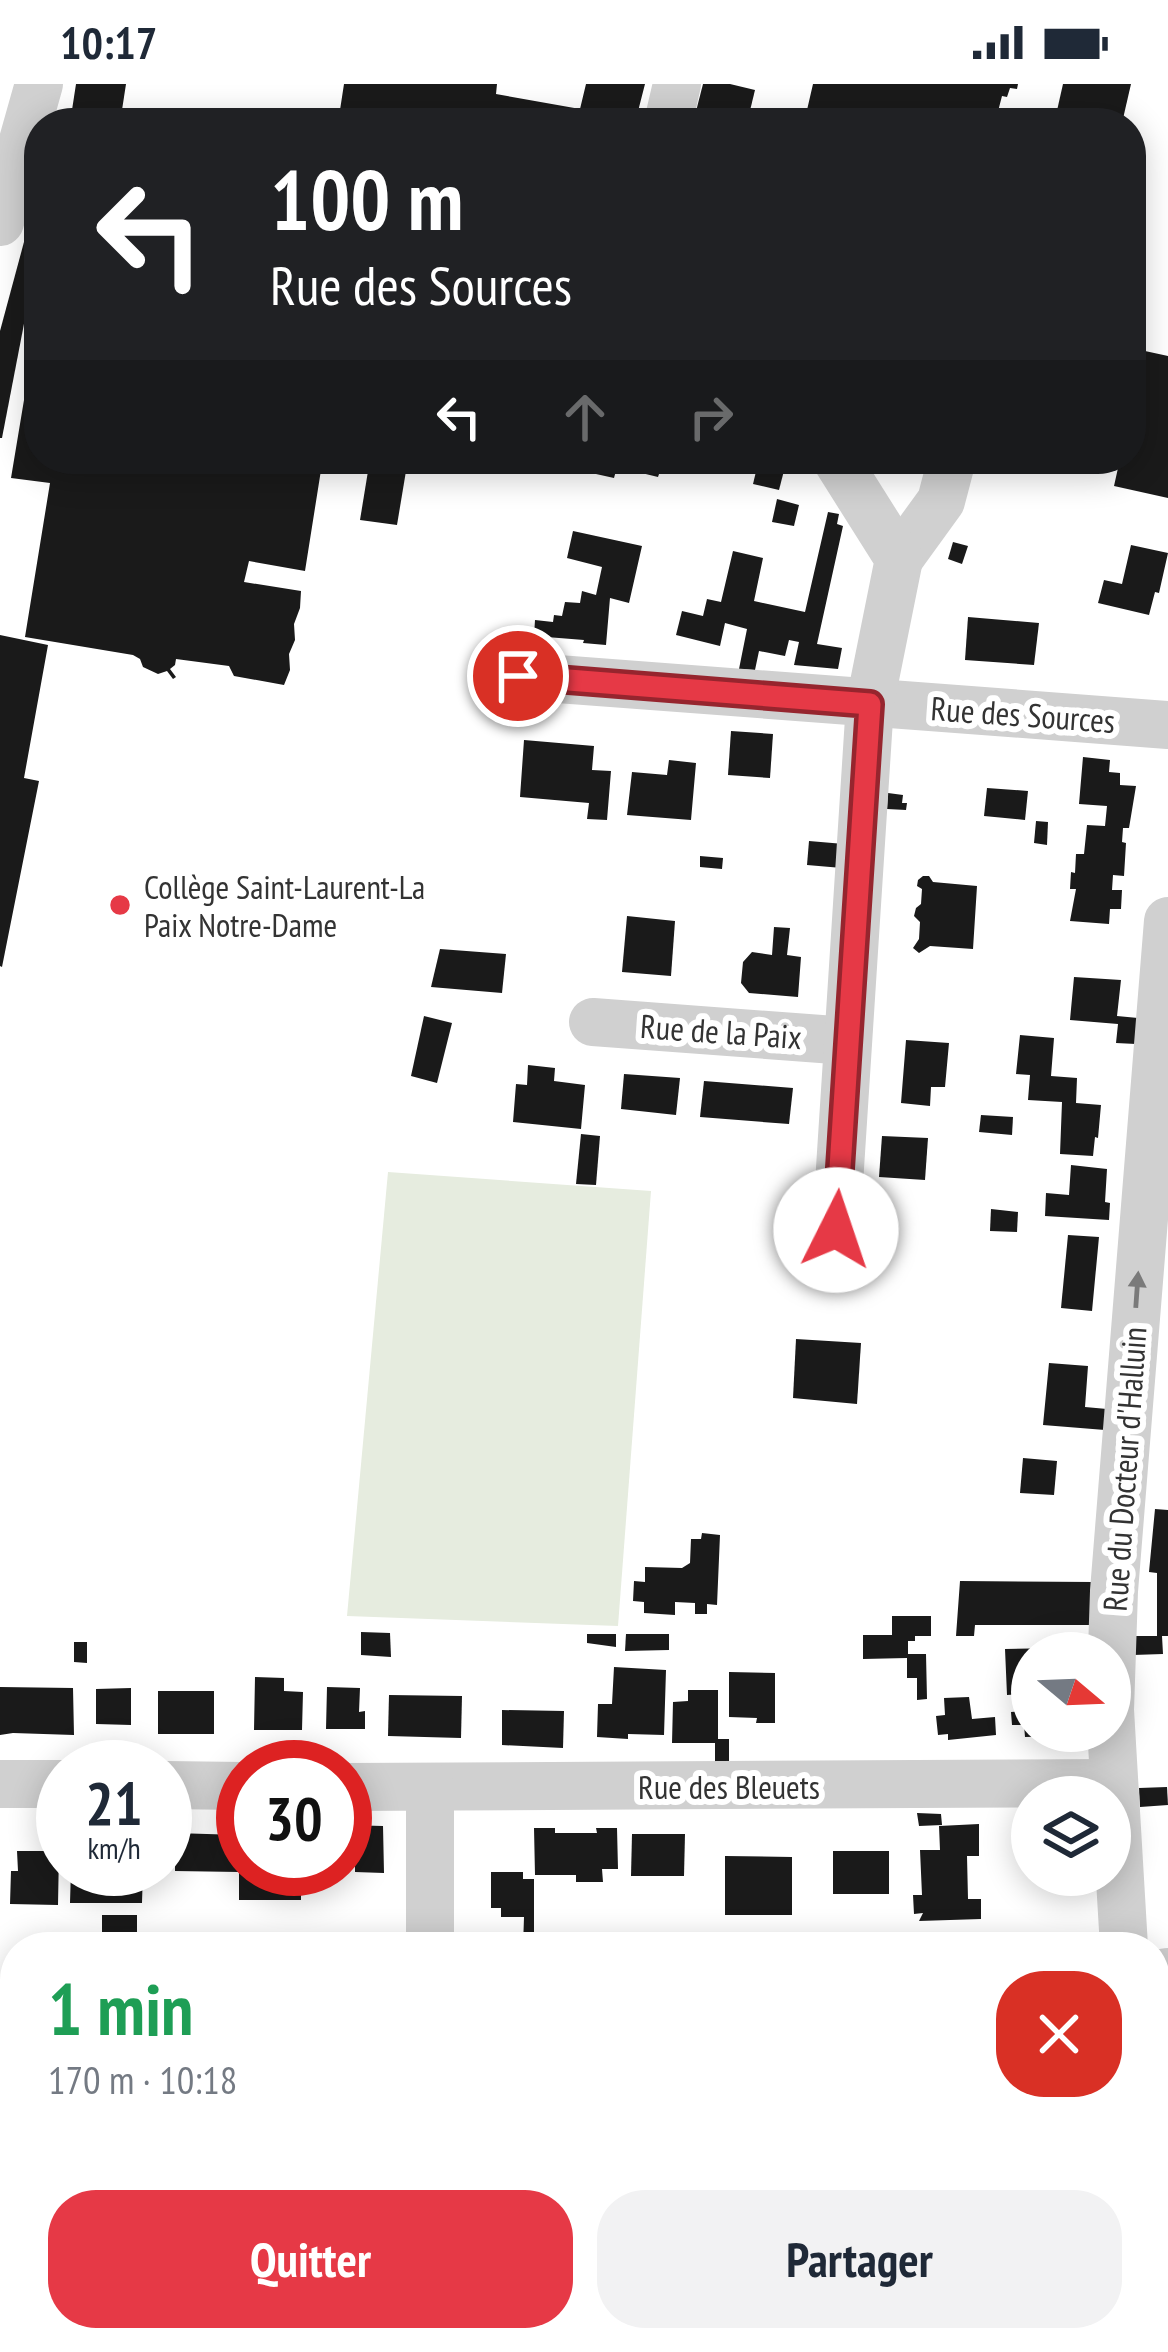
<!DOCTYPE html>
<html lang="fr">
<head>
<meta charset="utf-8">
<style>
	:root { --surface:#fff; --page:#f2f2f3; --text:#1f2937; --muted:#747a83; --accent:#e63946 }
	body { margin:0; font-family:"PT Sans Narrow",sans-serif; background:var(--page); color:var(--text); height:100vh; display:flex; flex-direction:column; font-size:45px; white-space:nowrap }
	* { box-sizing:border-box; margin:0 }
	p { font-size:39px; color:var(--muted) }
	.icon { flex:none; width:66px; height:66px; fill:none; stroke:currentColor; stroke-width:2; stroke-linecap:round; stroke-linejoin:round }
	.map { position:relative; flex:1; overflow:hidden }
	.drawer { position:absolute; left:0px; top:1848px; width:1170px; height:420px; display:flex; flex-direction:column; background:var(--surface); border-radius:48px 48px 0 0; box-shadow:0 6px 30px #0003 }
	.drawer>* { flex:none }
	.top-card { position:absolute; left:24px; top:24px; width:1122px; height:366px; border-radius:48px; box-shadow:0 6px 30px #0003; background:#202124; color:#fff; overflow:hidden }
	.needle { width:78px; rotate:109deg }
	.tools { position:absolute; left:1011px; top:1548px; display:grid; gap:24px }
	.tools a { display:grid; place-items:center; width:120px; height:120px; border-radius:50%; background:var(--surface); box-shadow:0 6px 30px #0003; font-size:60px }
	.speed { position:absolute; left:36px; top:1656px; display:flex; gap:24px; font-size:60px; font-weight:700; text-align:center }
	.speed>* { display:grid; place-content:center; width:156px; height:156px; border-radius:50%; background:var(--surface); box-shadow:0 6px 30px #0003; line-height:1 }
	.speed small { font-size:30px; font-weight:400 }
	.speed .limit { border:18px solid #d22; background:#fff; color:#111 }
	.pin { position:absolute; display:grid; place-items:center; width:102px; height:102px; color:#fff; margin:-51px; border:6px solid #fff; border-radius:50%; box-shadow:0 3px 12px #0007 }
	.me { position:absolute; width:132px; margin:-66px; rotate:4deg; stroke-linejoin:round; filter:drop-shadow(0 0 9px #0008) }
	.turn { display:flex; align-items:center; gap:42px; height:252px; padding:0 48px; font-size:54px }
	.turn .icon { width:156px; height:156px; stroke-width:2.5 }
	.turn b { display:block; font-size:84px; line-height:102px }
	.lanes { display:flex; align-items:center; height:114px; padding:0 48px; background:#0003; justify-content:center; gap:60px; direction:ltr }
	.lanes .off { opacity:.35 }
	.round { display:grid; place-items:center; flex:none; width:126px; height:126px; border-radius:48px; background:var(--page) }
	.summary { display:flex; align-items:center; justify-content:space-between; height:204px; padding:0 48px }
	h1 { font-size:72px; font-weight:800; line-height:90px; color:#1e9e55 }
	.cta { display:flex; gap:24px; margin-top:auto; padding:24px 48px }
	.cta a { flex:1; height:138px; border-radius:48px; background:var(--accent); color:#fff; font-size:48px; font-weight:800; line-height:138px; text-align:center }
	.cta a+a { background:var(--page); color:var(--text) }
	.status { display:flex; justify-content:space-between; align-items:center; height:84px; padding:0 60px; background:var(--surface); direction:ltr }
	.status svg { height:33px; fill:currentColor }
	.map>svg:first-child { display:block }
	.green { fill:#e6ecdf }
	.building { fill:#1a1a1a }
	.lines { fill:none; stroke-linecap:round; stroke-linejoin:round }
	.minor { stroke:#d0d0d0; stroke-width:48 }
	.oneway { fill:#7a7a7a }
	.route-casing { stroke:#96252e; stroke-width:30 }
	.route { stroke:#e63946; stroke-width:21 }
	.poi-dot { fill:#e63946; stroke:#fff; stroke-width:4.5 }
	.labels { text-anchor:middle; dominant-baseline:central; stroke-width:12; stroke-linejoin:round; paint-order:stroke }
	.street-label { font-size:33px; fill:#333; stroke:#fff }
	.poi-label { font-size:33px; fill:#333; stroke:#fff; text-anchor:start }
</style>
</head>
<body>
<div class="status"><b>10:17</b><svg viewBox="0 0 49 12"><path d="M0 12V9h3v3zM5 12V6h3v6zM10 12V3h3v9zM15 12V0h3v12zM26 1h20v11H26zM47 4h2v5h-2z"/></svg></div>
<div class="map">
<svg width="1168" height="2268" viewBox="0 0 1168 2268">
	<rect width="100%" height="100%" fill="#fff"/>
	<path class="green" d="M388,1088L651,1107L618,1542L347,1532Z"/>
	<g class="building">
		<path d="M76,0H126L120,39H70Z"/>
		<path d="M344,0H497L496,10L580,25L586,0H645L635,39H338Z"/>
		<path d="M703,0H730L755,6L747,39H693Z"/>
		<path d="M813,0H1018L1017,5L1010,4L1007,13L1002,12L995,39H804Z"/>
		<path d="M1063,0H1131L1122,39H1090L1056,31Z"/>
		<path d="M38,106L39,162L2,354H0V247Z"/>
		<path d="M37,238L39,239V375H241L321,386L305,487L249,477L244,498L301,507L300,524L294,540L295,556L289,570L290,586L284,601L234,592L229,582L176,575L175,581L170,585L176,593L173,595L167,587L158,590L143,583L140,575L133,571L25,553L50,399L11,394Z"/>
		<path d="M1145,267L1168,272V414L1114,402L1120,375H1131V329Z"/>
		<path d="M370,375H408L397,441L360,436Z"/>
		<path d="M590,375H676L673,390L660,387L658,393L617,383L614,394L587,388Z"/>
		<path d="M759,375H787L779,406L753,400Z"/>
		<path d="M777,415L799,421L794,442L772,438Z"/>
		<path d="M828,428L839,430L837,440L843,442L817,560L842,564L838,585L794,581L799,558L789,556L785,572L759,567L755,586L739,585L747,545L725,539L720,562L676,551L682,527L703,532L707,515L721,518L733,467L763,474L754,517L805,528Z"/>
		<path d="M573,447L642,462L629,519L610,514L606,561L583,559L584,556L534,552L535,536L553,538L554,531L562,532L565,518L580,519L582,507L596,511L602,483L567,474Z"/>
		<path d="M953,458L968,462L962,480L948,475Z"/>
		<path d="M1131,461L1168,469L1159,509L1155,508L1149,531L1098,519L1104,496L1122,500Z"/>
		<path d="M968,533L1039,539L1034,581L965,576Z"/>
		<path d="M0,551L48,561L24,694L39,697L2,883L0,882Z"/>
		<path d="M731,647L773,650L770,694L728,691Z"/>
		<path d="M524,656L594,662L592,686L611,687L607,736L587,735L589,719L520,713Z"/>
		<path d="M1083,673L1110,676L1109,688L1120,689V701L1136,702L1129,744H1123L1122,758L1126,759L1124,792L1113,791L1112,806H1122L1121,825H1110L1109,840L1070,837L1076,805H1070L1071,788L1075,789L1076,770H1084L1087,741L1105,742L1107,722L1079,720Z"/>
		<path d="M669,676L696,679L691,736L627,731L632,688L667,691Z"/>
		<path d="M987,704L1028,707L1025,736L984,732Z"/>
		<path d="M888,709L903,711L902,719H907L906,726L887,725Z"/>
		<path d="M1036,737L1048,738L1047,761L1034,759Z"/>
		<path d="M809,757L844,760L842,784L807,781Z"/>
		<path d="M700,772L723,774L722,785L700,783Z"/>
		<path d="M923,792H929L933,798L977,802L973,865L930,862L919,869L913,864L919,855L920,838L914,832L916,824L921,820L922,805L917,802L918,796Z"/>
		<path d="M627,832L675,837L671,892L622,888Z"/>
		<path d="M774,843L790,844L787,871L801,873L798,913L749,909L741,899L743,878L752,868L772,871Z"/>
		<path d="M440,865L506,870L502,909L431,903Z"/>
		<path d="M1074,893L1121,896L1117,932L1138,934L1136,960L1116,959L1118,940L1070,936Z"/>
		<path d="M424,932L452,939L437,999L411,992Z"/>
		<path d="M1020,951L1054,954L1051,992L1077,994L1076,1019L1101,1021L1098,1054L1095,1053L1093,1072L1060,1070L1062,1018L1028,1016L1030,991L1016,990Z"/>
		<path d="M906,956L949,959L945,1003H931L930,1022L901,1019Z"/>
		<path d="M528,981L555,984L554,997L585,1001L581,1045L513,1038L516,1000L527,1001Z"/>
		<path d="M624,990L680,994L676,1031L621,1025Z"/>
		<path d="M704,997L793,1004L789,1040L700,1033Z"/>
		<path d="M981,1031L1013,1033L1012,1051L979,1048Z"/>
		<path d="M581,1050L600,1052L596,1101L576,1100Z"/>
		<path d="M882,1052L928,1054L925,1096L879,1093Z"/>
		<path d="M1071,1081L1107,1085L1105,1118L1110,1119L1109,1136L1045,1132L1046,1109L1069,1111Z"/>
		<path d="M991,1125L1018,1128L1017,1148L990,1147Z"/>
		<path d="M1068,1151L1099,1153L1092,1227L1061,1224Z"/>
		<path d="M796,1255L861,1259L857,1320L793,1314Z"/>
		<path d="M1049,1279L1088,1282L1085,1323L1107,1325L1105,1346L1043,1341Z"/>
		<path d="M1023,1374L1057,1377L1054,1411L1020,1409Z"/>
		<path d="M1155,1425L1168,1426V1552H1162L1163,1570L1133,1571V1552H1157V1489L1149,1488Z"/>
		<path d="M702,1449L720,1451L717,1521L707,1520V1530H695V1519L675,1518V1531L644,1529V1518L633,1517L634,1497L645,1498V1483L682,1484L690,1479L691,1455H701Z"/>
		<path d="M960,1497L1093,1498L1090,1541H975L974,1552H956Z"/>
		<path d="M892,1532H931V1552H915V1557H908V1570H926L927,1615L917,1616V1594H907V1574L863,1575V1551H892Z"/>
		<path d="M361,1548L390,1549L391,1573L361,1571Z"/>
		<path d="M587,1550H616V1563L587,1559Z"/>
		<path d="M626,1550H669V1566L625,1567Z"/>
		<path d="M74,1558H87V1579L74,1578Z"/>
		<path d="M1061,1564V1569H1032V1647H1065L1066,1652L1025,1653L1024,1641H1012L1011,1628L1024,1627L1023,1610L1007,1611L1005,1565Z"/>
		<path d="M614,1583L666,1586L664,1651L628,1650V1655L597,1653L598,1620H612Z"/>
		<path d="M729,1588L775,1589V1639H756L757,1634L729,1633Z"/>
		<path d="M255,1593L284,1594V1607L303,1608L302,1646H254Z"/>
		<path d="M0,1603L73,1604L74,1651L13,1649L0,1651Z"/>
		<path d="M327,1603L360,1604L359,1628L365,1627V1645H326Z"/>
		<path d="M131,1604V1641L96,1640V1605Z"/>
		<path d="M688,1606H718V1655H729V1680H715V1659H672L673,1618L688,1617Z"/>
		<rect x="158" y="1607" width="56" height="43"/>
		<path d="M389,1611L462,1612L461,1654L388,1652Z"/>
		<path d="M969,1613L972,1635L995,1633L996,1651L948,1656V1650L938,1651L936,1632L945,1631L944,1614Z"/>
		<path d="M502,1626L564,1627L563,1664L502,1661Z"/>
		<path d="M1167,1703L1168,1721L1140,1723L1139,1704Z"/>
		<path d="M917,1729L941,1730L942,1741L919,1742Z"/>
		<path d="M979,1740V1772H967L968,1815H981V1835L919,1837L923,1829L914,1830L913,1811H922L920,1766H940L939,1742Z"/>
		<path d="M345,1741L383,1742L384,1789L355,1788V1775H345Z"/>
		<path d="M534,1744H555V1749H597L596,1744H617L618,1785H602L603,1798H576V1791H535Z"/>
		<path d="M175,1749L239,1751L243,1785H301V1816H239V1788L175,1787Z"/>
		<path d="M632,1750H685L684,1792H631Z"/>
		<path d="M17,1767H59L58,1821L10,1820L11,1787H18Z"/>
		<rect x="833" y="1767" width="56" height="43"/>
		<path d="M725,1772L792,1773V1831H725Z"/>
		<path d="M71,1785H143L142,1819H70Z"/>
		<path d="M491,1788H523V1795H534V1863H523L524,1833H501V1824H491Z"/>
		<rect x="102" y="1831" width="35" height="32"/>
		<path d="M1168,1948V1982L1155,1985V1951Z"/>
		<rect x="0" y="2037" width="7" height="48"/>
		<rect x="339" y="2253" width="45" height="10"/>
		<path d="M733,2253H772L773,2268H734Z"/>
		<path d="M166,2263L223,2264V2268H166Z"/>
	</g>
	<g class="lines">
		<g class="minor">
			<path d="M668,39L677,0"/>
			<path d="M0,138L39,0"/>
			<path d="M899,475L941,417L952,375"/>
			<path d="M518,592L1168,641"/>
			<path d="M593,938L848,957"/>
			<path d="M836,1146L870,619L899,475L836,375"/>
			<path d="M0,1700H63"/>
			<path d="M165,1701L243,1702"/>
			<path d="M345,1703L1113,1699"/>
			<path d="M430,1703V1863"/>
			<path d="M1124,1863L1110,1626L1114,1507L1168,837"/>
			<path d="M1155,1890L1168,1888"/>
			<path d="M1144,2253L1145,2268"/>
		</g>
	</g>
	<defs><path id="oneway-solid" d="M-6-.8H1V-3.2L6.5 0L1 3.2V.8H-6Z" transform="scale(3)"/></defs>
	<use class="oneway" href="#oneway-solid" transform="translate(1137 1206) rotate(-86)"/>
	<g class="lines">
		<g class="route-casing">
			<path id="route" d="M518,592L870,620L836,1146"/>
		</g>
		<use href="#route" class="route"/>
	</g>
	<circle class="poi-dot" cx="120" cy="821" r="12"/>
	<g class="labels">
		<g class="street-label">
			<text transform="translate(1023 630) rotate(4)">Rue des Sources</text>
			<text transform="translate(721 947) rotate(4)">Rue de la Paix</text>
			<text transform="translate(1124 1385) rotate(-86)">Rue du Docteur d'Halluin</text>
			<text x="729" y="1702">Rue des Bleuets</text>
		</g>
		<g class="poi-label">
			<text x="144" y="802">Collège Saint-Laurent-La<tspan x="144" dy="38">Paix Notre-Dame</tspan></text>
		</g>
	</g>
</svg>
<div class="tools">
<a><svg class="needle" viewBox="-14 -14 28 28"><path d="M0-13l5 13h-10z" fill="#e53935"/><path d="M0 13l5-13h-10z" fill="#747a83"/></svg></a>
<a><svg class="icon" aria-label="layers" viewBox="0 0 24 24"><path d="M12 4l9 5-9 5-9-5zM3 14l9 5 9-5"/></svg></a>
</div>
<div class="speed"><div>21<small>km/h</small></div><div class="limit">30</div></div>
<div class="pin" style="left:518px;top:592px;background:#d93025"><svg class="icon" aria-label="arrive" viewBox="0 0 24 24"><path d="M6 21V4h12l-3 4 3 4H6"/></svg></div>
<svg class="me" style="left:836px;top:1146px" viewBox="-20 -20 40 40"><circle r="19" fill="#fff"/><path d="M0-13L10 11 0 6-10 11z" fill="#e63946"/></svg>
<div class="top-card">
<div class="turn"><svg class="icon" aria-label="left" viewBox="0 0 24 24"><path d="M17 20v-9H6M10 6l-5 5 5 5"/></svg><div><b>100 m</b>Rue des Sources</div></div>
<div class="lanes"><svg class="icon" aria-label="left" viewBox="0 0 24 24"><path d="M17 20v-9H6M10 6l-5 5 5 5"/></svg><svg class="icon off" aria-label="ahead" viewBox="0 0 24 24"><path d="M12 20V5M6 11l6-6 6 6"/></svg><svg class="icon off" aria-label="right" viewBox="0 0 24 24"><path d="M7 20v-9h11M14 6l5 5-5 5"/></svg></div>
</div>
<section class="drawer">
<div class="summary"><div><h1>1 min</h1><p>170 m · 10:18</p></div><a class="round" style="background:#d93025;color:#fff"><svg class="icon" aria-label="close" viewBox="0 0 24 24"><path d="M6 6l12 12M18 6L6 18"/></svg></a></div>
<div class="cta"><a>Quitter</a><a>Partager</a></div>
</section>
</div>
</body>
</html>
